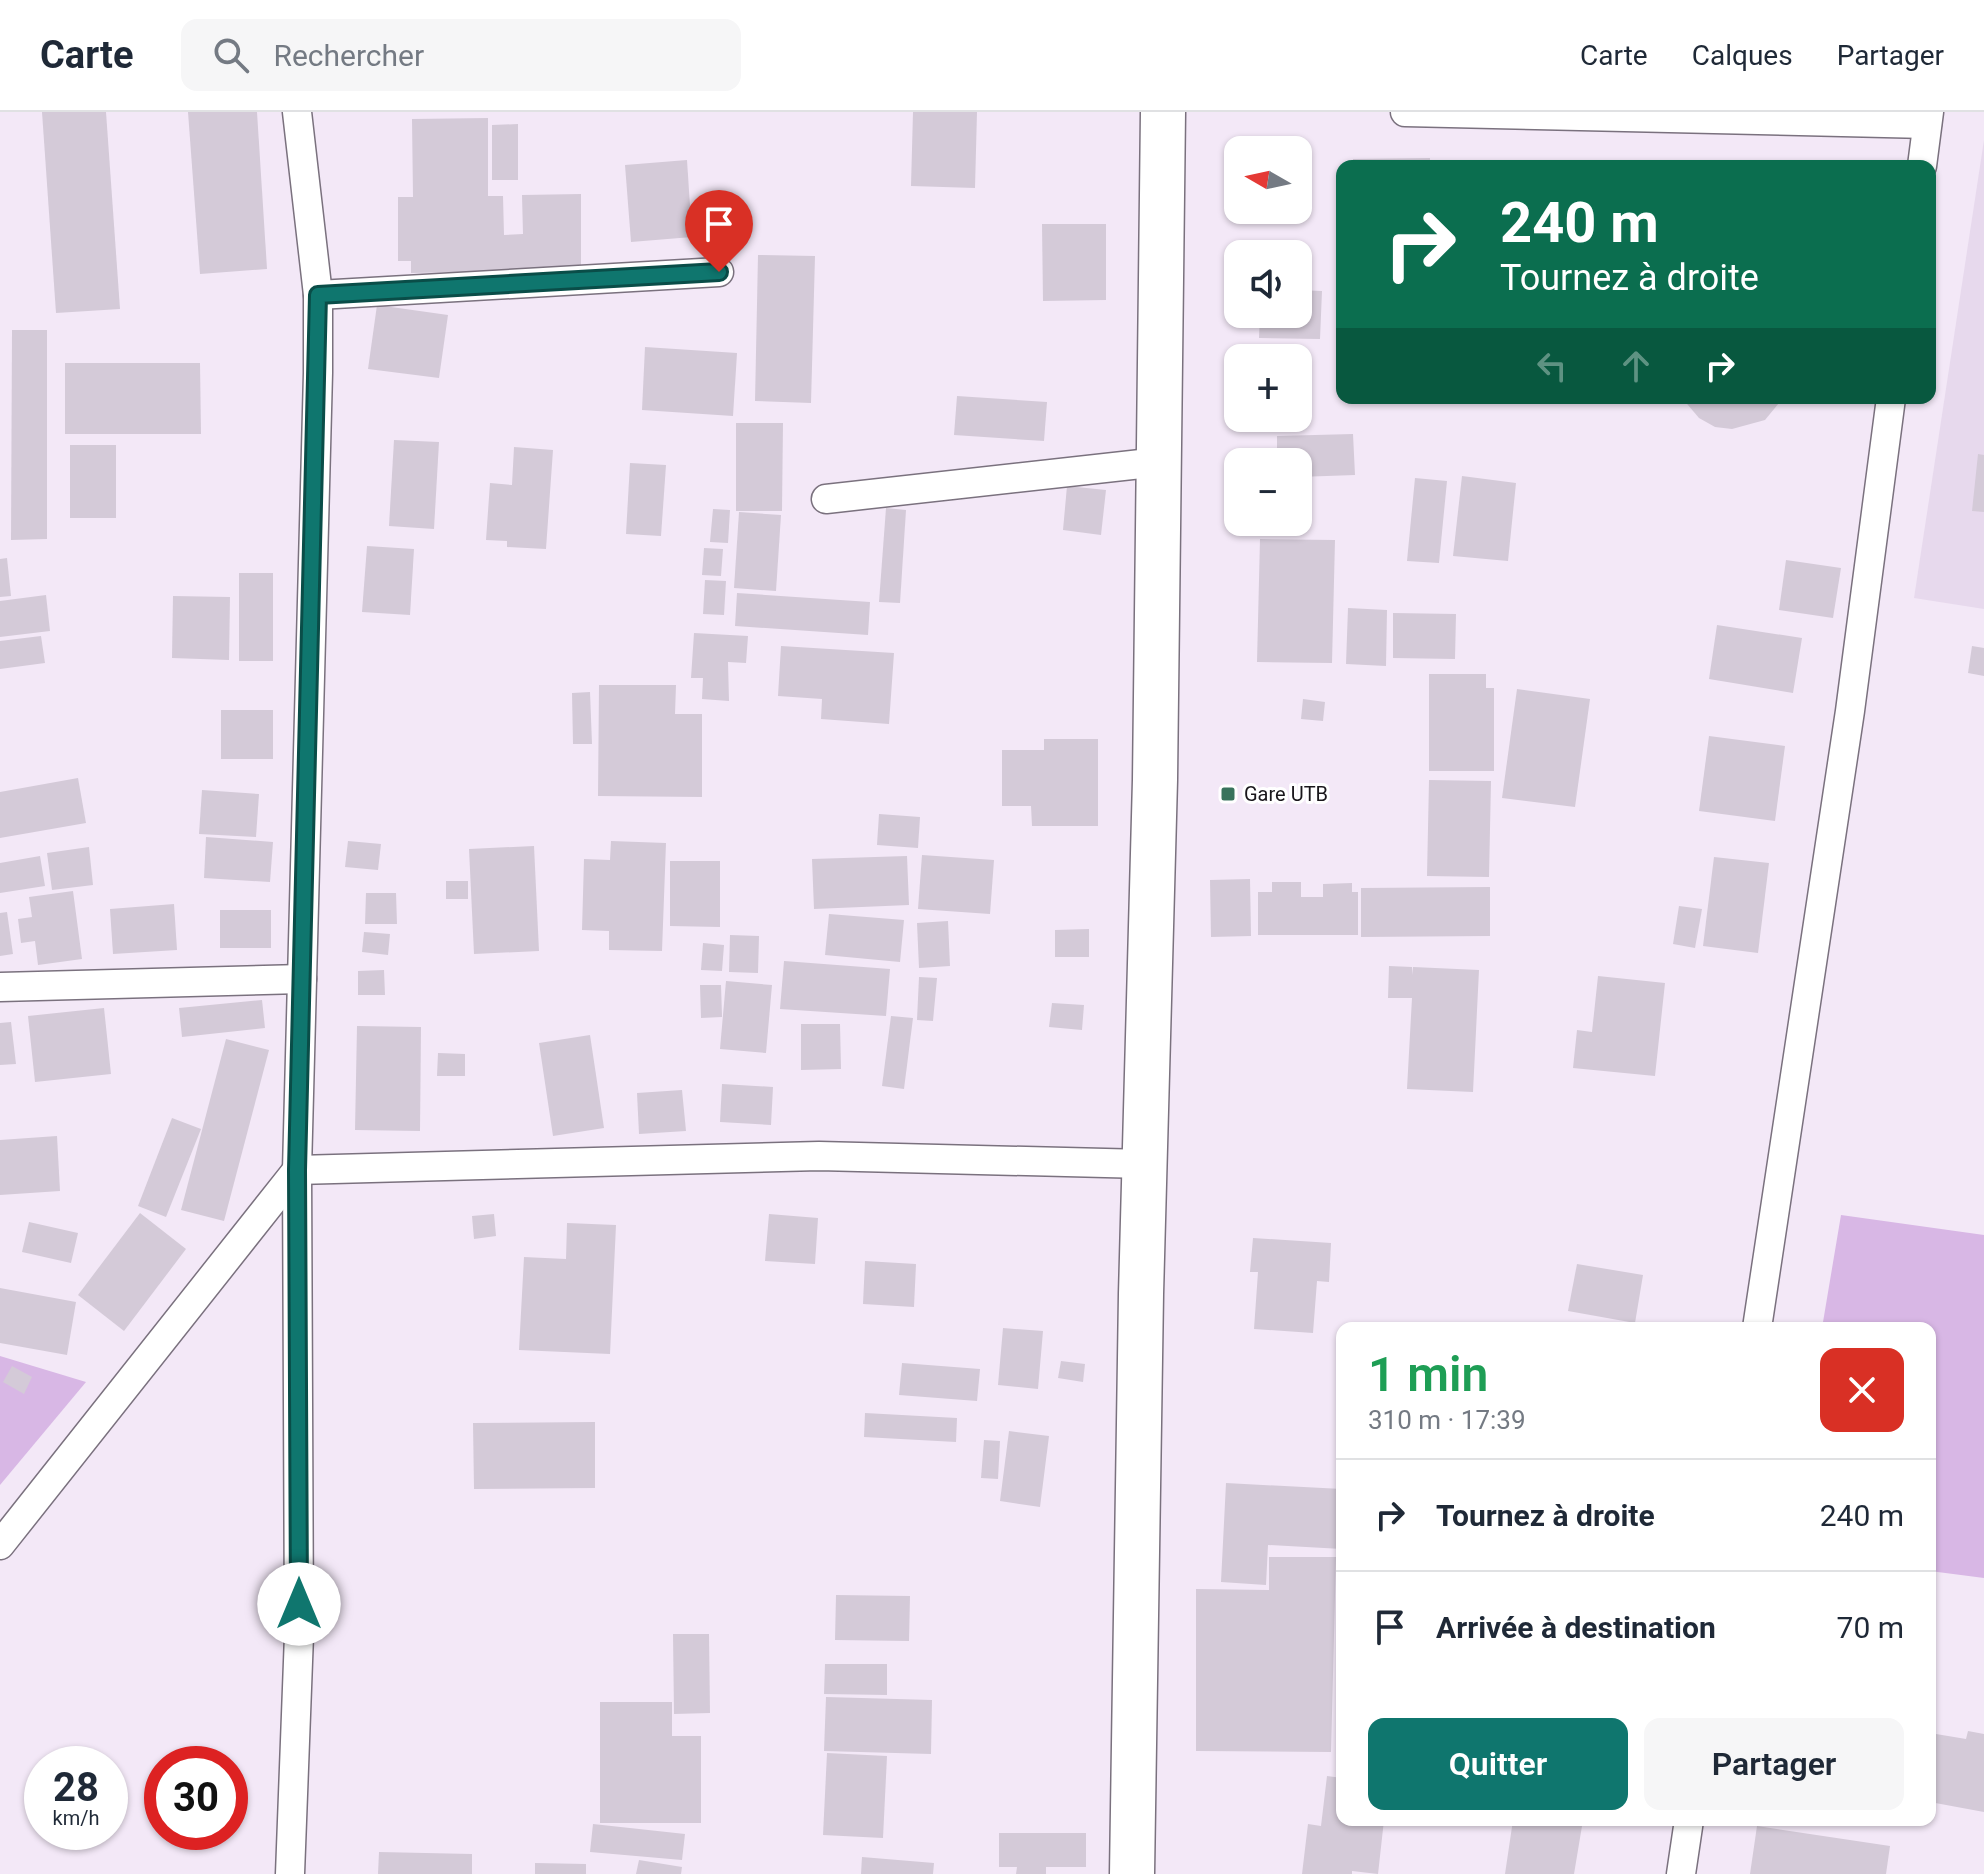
<!DOCTYPE html>
<html lang="fr">
<head>
<meta charset="utf-8">
<style>
	:root { --surface:#fff; --page:#f6f6f7; --text:#1f2937; --muted:#747a83; --line:#e0e1e3; --accent:#0f766e }
	body { margin:0; font-family:Roboto,sans-serif; background:var(--page); color:var(--text); height:100vh; display:flex; flex-direction:column; font-size:30px; white-space:nowrap }
	* { box-sizing:border-box; margin:0 }
	p { font-size:26px; color:var(--muted) }
	.icon { flex:none; width:44px; height:44px; fill:none; stroke:currentColor; stroke-width:2; stroke-linecap:round; stroke-linejoin:round }
	.map { position:relative; flex:1; overflow:hidden }
	.panel { position:absolute; left:1336px; top:1210px; width:600px; height:504px; display:flex; flex-direction:column; background:var(--surface); border-radius:16px; box-shadow:0 2px 6px #0004 }
	.panel>* { flex:none }
	.banner { position:absolute; left:1336px; top:48px; width:600px; height:244px; border-radius:16px; box-shadow:0 2px 6px #0004; background:#0b6e4f; color:#fff; overflow:hidden }
	.needle { width:52px; rotate:279deg }
	.buttons { position:absolute; left:1224px; top:24px; display:grid; gap:16px }
	.buttons a { display:grid; place-items:center; width:88px; height:88px; border-radius:16px; background:var(--surface); box-shadow:0 2px 6px #0004; font-size:40px }
	.speed { position:absolute; left:24px; top:1634px; display:flex; gap:16px; font-size:40px; font-weight:700; text-align:center }
	.speed>* { display:grid; place-content:center; width:104px; height:104px; border-radius:50%; background:var(--surface); box-shadow:0 2px 6px #0004; line-height:1 }
	.speed small { font-size:20px; font-weight:400 }
	.speed .limit { border:12px solid #d22; background:#fff; color:#111 }
	.pin { position:absolute; display:grid; place-items:center; width:68px; height:68px; color:#fff; margin:-82px -34px; border-radius:50% 50% 50% 0; rotate:-45deg; box-shadow:0 0 8px #0007 }
	.pin .icon { rotate:45deg }
	.me { position:absolute; width:88px; margin:-44px; rotate:0deg; stroke-linejoin:round; filter:drop-shadow(0 0 6px #0008) }
	.turn { display:flex; align-items:center; gap:28px; height:168px; padding:0 32px; font-size:36px }
	.turn .icon { width:104px; height:104px; stroke-width:2.5 }
	.turn b { display:block; font-size:56px; line-height:68px }
	.lanes { display:flex; align-items:center; height:76px; padding:0 32px; background:#0003; justify-content:center; gap:40px; direction:ltr }
	.lanes .off { opacity:.35 }
	.round { display:grid; place-items:center; flex:none; width:84px; height:84px; border-radius:16px; background:var(--page) }
	.summary { display:flex; align-items:center; justify-content:space-between; height:136px; padding:0 32px }
	h1 { font-size:48px; font-weight:600; line-height:60px; color:#1e9e55 }
	.primary-button { display:flex; gap:16px; margin-top:auto; padding:16px 32px }
	.primary-button a { flex:1; height:92px; border-radius:16px; background:var(--accent); color:#fff; font-size:32px; font-weight:600; line-height:92px; text-align:center }
	.primary-button a+a { background:var(--page); color:var(--text) }
	ul { padding:0; list-style:none }
	li { display:flex; align-items:center; gap:24px; height:112px; padding:0 32px; border-top:2px solid var(--line) }
	li div { flex:1 }
	li b { display:block; font-size:30px }
	li em { font-style:normal }
	header { display:flex; align-items:center; gap:48px; box-sizing:border-box; height:112px; padding:0 40px; background:var(--surface); border-bottom:2px solid var(--line) }
	header strong { font-size:38px }
	nav { display:flex; gap:44px; margin-inline-start:auto; font-size:28px }
	.search { width:560px; height:72px; background:var(--page); display:flex; align-items:center; gap:20px; box-sizing:border-box; padding:0 28px; border-radius:16px; color:var(--muted); font-size:30px }
	.map>svg:first-child { display:block }
	.built { fill:#e7d9ed }
	.green { fill:#d8b7e5 }
	.building { fill:#d4cad8 }
	.lines { fill:none; stroke-linecap:round; stroke-linejoin:round }
	.street-casing { stroke:#7a717e; stroke-width:31 }
	.primary-casing { stroke:#7a717e; stroke-width:47 }
	.street { stroke:#fff; stroke-width:28 }
	.primary { stroke:#fff; stroke-width:44 }
	.route-casing { stroke:#0a4d48; stroke-width:20 }
	.route { stroke:#0f766e; stroke-width:14 }
	.poi-dot { fill:#38735c; stroke:#fff; stroke-width:3 }
	.labels { text-anchor:middle; dominant-baseline:central; stroke-width:6; stroke-linejoin:round; paint-order:stroke }
	.poi-label { font-size:20px; fill:#19161b; stroke:#fff; text-anchor:start }
</style>
</head>
<body>
<header>
<strong>Carte</strong>
<div class="search"><svg class="icon" aria-label="search" viewBox="0 0 24 24"><circle cx="10" cy="10" r="6"/><path d="M15 15l6 6"/></svg>Rechercher</div>
<nav><a>Carte</a><a>Calques</a><a>Partager</a></nav>
</header>
<div class="map">
<svg width="1984" height="1762" viewBox="0 0 1984 1762">
	<rect width="100%" height="100%" fill="#f3e8f7"/>
	<path class="built" d="M1984,28V497L1914,486Z"/>
	<g class="green">
		<path d="M1841,1103L1984,1123V1466L1930,1459V1216H1822Z"/>
		<path d="M0,1244L86,1270L0,1373Z"/>
	</g>
	<g class="building">
		<path d="M42,0H106L120,197L56,201Z"/>
		<path d="M188,0H257L267,157L200,162Z"/>
		<path d="M913,0H977L975,76L911,74Z"/>
		<path d="M488,6V84H503L504,123L523,122L522,83L581,82V158L411,161V149H398V85H413L412,7Z"/>
		<path d="M518,12V68H492V13Z"/>
		<path d="M1430,46V54H1353V47Z"/>
		<path d="M687,48L692,125L631,130L625,53Z"/>
		<path d="M1042,112H1106V188L1043,189Z"/>
		<path d="M758,143L815,144L811,291L755,289Z"/>
		<path d="M1298,178L1322,179L1320,227L1259,226L1260,202H1298Z"/>
		<path d="M377,193L448,203L439,266L368,257Z"/>
		<path d="M12,218H47V427L11,428Z"/>
		<path d="M645,235L737,241L733,304L642,298Z"/>
		<path d="M65,251H200L201,322H65Z"/>
		<path d="M957,284L1047,290L1044,329L954,323Z"/>
		<path d="M1682,286H1783L1765,308L1732,317L1715,315L1699,306Z"/>
		<path d="M736,311H783L782,399H736Z"/>
		<path d="M1353,322L1355,363L1298,365V350H1277V324Z"/>
		<path d="M394,328L439,330L434,417L389,414Z"/>
		<rect x="70" y="333" width="46" height="73"/>
		<path d="M514,335L553,338L546,437L507,435V429L486,428L490,371L512,373Z"/>
		<path d="M1978,342L1984,343V400L1972,399Z"/>
		<path d="M630,351L666,353L661,424L626,422Z"/>
		<path d="M1462,364L1516,371L1508,449L1453,444Z"/>
		<path d="M1415,366L1447,369L1439,451L1407,449Z"/>
		<path d="M1067,374L1106,378L1101,423L1063,418Z"/>
		<path d="M886,396L906,398L900,491L879,490Z"/>
		<path d="M713,397L730,398L728,431L710,430Z"/>
		<path d="M739,400L781,403L776,479L734,476Z"/>
		<path d="M1260,427L1335,428L1332,551L1257,550Z"/>
		<path d="M367,434L414,437L410,503L362,500Z"/>
		<path d="M704,436L723,437L721,464L702,463Z"/>
		<path d="M7,446L11,484L0,485V447Z"/>
		<path d="M1786,448L1841,456L1833,506L1779,498Z"/>
		<rect x="239" y="461" width="34" height="88"/>
		<path d="M705,468L726,469L724,503L703,502Z"/>
		<path d="M737,481L870,490L868,523L735,514Z"/>
		<path d="M46,483L50,519L0,525V489Z"/>
		<path d="M173,484L230,485L229,548L172,546Z"/>
		<path d="M1348,496L1387,498L1386,554L1346,552Z"/>
		<path d="M1393,501L1456,502L1455,547L1393,546Z"/>
		<path d="M1717,513L1802,526L1793,581L1709,567Z"/>
		<path d="M694,521L748,524L746,551L728,550L729,589L702,587L703,566H691Z"/>
		<path d="M41,524L45,551L0,557V529Z"/>
		<path d="M781,534L894,541L889,612L821,607L822,587L778,584Z"/>
		<path d="M1972,534L1984,536V564L1968,561Z"/>
		<path d="M1429,562H1486V576H1494V659H1429Z"/>
		<path d="M599,573H676L675,602H702V685L598,684Z"/>
		<path d="M1517,577L1590,587L1575,695L1502,686Z"/>
		<path d="M590,580L592,632H573L572,581Z"/>
		<path d="M1303,587L1325,590L1323,609L1301,607Z"/>
		<rect x="221" y="598" width="52" height="49"/>
		<path d="M1709,624L1785,634L1775,709L1699,699Z"/>
		<path d="M1044,627H1098V714H1032L1031,694H1002V638H1044Z"/>
		<path d="M78,666L86,711L0,726V680Z"/>
		<path d="M1429,668L1491,669L1489,765L1427,764Z"/>
		<path d="M202,678L259,682L256,725L199,722Z"/>
		<path d="M879,702L920,705L918,736L877,733Z"/>
		<path d="M206,725L273,730L270,770L204,766Z"/>
		<path d="M348,729L381,732L378,758L345,755Z"/>
		<path d="M611,729L666,731L662,839L609,838V819L582,818L584,747L610,748Z"/>
		<path d="M534,734L539,839L474,842L469,737Z"/>
		<path d="M89,735L93,773L52,778L47,741Z"/>
		<path d="M922,743L994,748L990,802L918,797Z"/>
		<path d="M40,744L45,774L0,781V751Z"/>
		<path d="M907,744L909,793L814,797L812,747Z"/>
		<path d="M1714,745L1769,751L1758,841L1703,834Z"/>
		<path d="M670,749H720V815L670,814Z"/>
		<path d="M1250,767L1251,824L1211,825L1210,768Z"/>
		<rect x="446" y="769" width="22" height="18"/>
		<path d="M1272,770H1301V785H1323V772L1352,771V780H1358V823H1258V780H1272Z"/>
		<path d="M1490,775V824L1361,825V776Z"/>
		<path d="M73,779L82,847L38,853L35,829L21,831L18,807L32,805L29,785Z"/>
		<path d="M366,781H396L397,812H365Z"/>
		<path d="M174,792L177,838L113,842L110,797Z"/>
		<path d="M1679,794L1702,797L1695,836L1673,832Z"/>
		<rect x="220" y="798" width="51" height="38"/>
		<path d="M7,800L13,842L0,844V801Z"/>
		<path d="M829,802L904,808L900,850L825,843Z"/>
		<path d="M948,809L950,854L919,856L917,811Z"/>
		<path d="M1089,817V845H1055V818Z"/>
		<path d="M364,820L390,822L388,843L362,840Z"/>
		<path d="M730,823L759,824L758,861L729,860Z"/>
		<path d="M703,831L724,833L722,859L701,858Z"/>
		<path d="M784,849L890,857L886,904L780,897Z"/>
		<path d="M1389,854L1412,855V863L1413,855L1479,858L1473,980L1407,977L1412,886H1388Z"/>
		<path d="M384,858L385,883H358V859Z"/>
		<path d="M1598,864L1665,871L1655,964L1573,956L1577,918L1592,920Z"/>
		<path d="M919,865L937,866L933,909L917,908Z"/>
		<path d="M726,869L772,873L766,941L720,937Z"/>
		<path d="M700,873H721L722,905L701,906Z"/>
		<path d="M262,888L265,916L182,925L179,896Z"/>
		<path d="M1052,891L1084,893L1082,918L1049,915Z"/>
		<path d="M104,896L111,962L35,970L28,904Z"/>
		<path d="M891,904L913,906L904,977L882,974Z"/>
		<path d="M11,910L16,952L0,953V911Z"/>
		<path d="M801,912H840L841,957L801,958Z"/>
		<path d="M357,914L421,915L420,1019L355,1018Z"/>
		<path d="M590,923L604,1016L553,1024L539,931Z"/>
		<path d="M226,927L269,938L224,1109L181,1098Z"/>
		<path d="M438,941L465,942V964H437Z"/>
		<path d="M722,972L773,975L771,1013L720,1010Z"/>
		<path d="M682,978L686,1019L639,1022L637,981Z"/>
		<path d="M172,1006L201,1017L166,1105L138,1094Z"/>
		<path d="M57,1024L60,1079L0,1083V1028Z"/>
		<path d="M140,1101L186,1137L124,1219L78,1183Z"/>
		<path d="M494,1102L496,1124L474,1127L472,1104Z"/>
		<path d="M769,1102L818,1106L815,1152L765,1149Z"/>
		<path d="M29,1110L78,1121L71,1151L22,1140Z"/>
		<path d="M567,1111L616,1113L610,1242L519,1238L524,1145L566,1147Z"/>
		<path d="M1253,1126L1331,1131L1329,1170L1317,1169L1313,1221L1254,1217L1258,1160H1250Z"/>
		<path d="M865,1149L916,1152L914,1195L863,1192Z"/>
		<path d="M1577,1152L1643,1163L1635,1211L1568,1199Z"/>
		<path d="M0,1176L76,1190L67,1243L0,1231Z"/>
		<path d="M1003,1216L1043,1219L1038,1277L998,1273Z"/>
		<path d="M1061,1249L1085,1252L1083,1270L1058,1266Z"/>
		<path d="M902,1251L980,1257L977,1289L899,1283Z"/>
		<path d="M12,1254L32,1265L24,1282L3,1270Z"/>
		<path d="M865,1301L957,1306L956,1330L864,1325Z"/>
		<path d="M595,1310V1376L474,1377L473,1311Z"/>
		<path d="M1009,1319L1049,1324L1040,1395L1000,1389Z"/>
		<path d="M984,1328L1000,1329L998,1367L981,1366Z"/>
		<path d="M1226,1371L1342,1377V1437L1268,1433L1266,1473L1221,1470Z"/>
		<path d="M1269,1445H1336L1331,1640L1196,1639V1477L1269,1478Z"/>
		<path d="M836,1483L910,1484L909,1529L835,1528Z"/>
		<path d="M673,1522H709L710,1601L674,1602Z"/>
		<path d="M825,1552H887V1583L824,1582Z"/>
		<path d="M826,1585L932,1588L931,1642L824,1639Z"/>
		<path d="M600,1590H672V1624H701V1711H600Z"/>
		<path d="M1968,1619L1984,1622V1700L1930,1690V1621L1966,1627Z"/>
		<path d="M827,1641L887,1644L883,1726L823,1723Z"/>
		<path d="M1327,1664L1342,1666V1708H1384L1378,1762L1352,1759V1762H1302L1308,1712L1321,1714Z"/>
		<path d="M1513,1708L1582,1714L1574,1762H1505Z"/>
		<path d="M593,1712L685,1722L682,1748L590,1740Z"/>
		<path d="M1757,1714L1890,1734L1886,1762H1750Z"/>
		<path d="M999,1721H1086V1755H1046V1762H1016L1017,1755H999Z"/>
		<path d="M379,1740L472,1742V1762H378Z"/>
		<path d="M862,1745L934,1751L933,1762H861Z"/>
		<path d="M639,1748L682,1755L681,1762H636Z"/>
		<path d="M535,1751L586,1752V1762H535Z"/>
	</g>
	<g class="lines">
		<g class="street-casing">
			<g id="street">
				<path d="M1405,0L1927,12"/>
				<path d="M1922,54L1929,0"/>
				<path d="M318,183L719,160"/>
				<path d="M826,387L1159,350"/>
				<path d="M0,875L302,867"/>
				<path d="M1757,1216L1850,599L1891,286"/>
				<path d="M0,1433L297,1058L819,1044L1145,1052"/>
				<path d="M290,1762L299,1523L297,1058L318,261V183L297,0"/>
				<path d="M1681,1762L1689,1708"/>
			</g>
		</g>
		<g class="primary-casing">
			<path id="primary" d="M1132,1762L1141,1182L1155,668L1163,0"/>
		</g>
		<use href="#street" class="street"/>
		<use href="#primary" class="primary"/>
	</g>
	<g class="lines">
		<g class="route-casing">
			<path id="route" d="M299,1492L297,1058L318,183L719,160"/>
		</g>
		<use href="#route" class="route"/>
	</g>
	<rect class="poi-dot" x="1220" y="674" width="16" height="16" rx="4"/>
	<g class="labels">
		<g class="poi-label">
			<text x="1244" y="682">Gare UTB</text>
		</g>
	</g>
</svg>
<div class="buttons">
<a><svg class="needle" viewBox="-14 -14 28 28"><path d="M0-13l5 13h-10z" fill="#e53935"/><path d="M0 13l5-13h-10z" fill="#747a83"/></svg></a>
<a><svg class="icon" aria-label="sound" viewBox="0 0 24 24"><path d="M4 9h4l5-4v14l-5-4H4zM17 9q2 3 0 6"/></svg></a>
<a>+</a>
<a>−</a>
</div>
<div class="speed"><div>28<small>km/h</small></div><div class="limit">30</div></div>
<div class="pin" style="left:719px;top:160px;background:#d93025"><svg class="icon" aria-label="arrive" viewBox="0 0 24 24"><path d="M6 21V4h12l-3 4 3 4H6"/></svg></div>
<svg class="me" style="left:299px;top:1492px" viewBox="-20 -20 40 40"><circle r="19" fill="#fff"/><path d="M0-13L10 11 0 6-10 11z" fill="#0f766e"/></svg>
<div class="banner">
<div class="turn"><svg class="icon" aria-label="right" viewBox="0 0 24 24"><path d="M7 20v-9h11M14 6l5 5-5 5"/></svg><div><b>240 m</b>Tournez à droite</div></div>
<div class="lanes"><svg class="icon off" aria-label="left" viewBox="0 0 24 24"><path d="M17 20v-9H6M10 6l-5 5 5 5"/></svg><svg class="icon off" aria-label="ahead" viewBox="0 0 24 24"><path d="M12 20V5M6 11l6-6 6 6"/></svg><svg class="icon" aria-label="right" viewBox="0 0 24 24"><path d="M7 20v-9h11M14 6l5 5-5 5"/></svg></div>
</div>
<section class="panel">
<div class="summary"><div><h1>1 min</h1><p>310 m · 17:39</p></div><a class="round" style="background:#d93025;color:#fff"><svg class="icon" aria-label="close" viewBox="0 0 24 24"><path d="M6 6l12 12M18 6L6 18"/></svg></a></div>
<ul>
<li><svg class="icon" aria-label="right" viewBox="0 0 24 24"><path d="M7 20v-9h11M14 6l5 5-5 5"/></svg><div><b>Tournez à droite</b></div><em>240 m</em></li>
<li><svg class="icon" aria-label="arrive" viewBox="0 0 24 24"><path d="M6 21V4h12l-3 4 3 4H6"/></svg><div><b>Arrivée à destination</b></div><em>70 m</em></li>
</ul>
<div class="primary-button"><a>Quitter</a><a>Partager</a></div>
</section>
</div>
</body>
</html>
